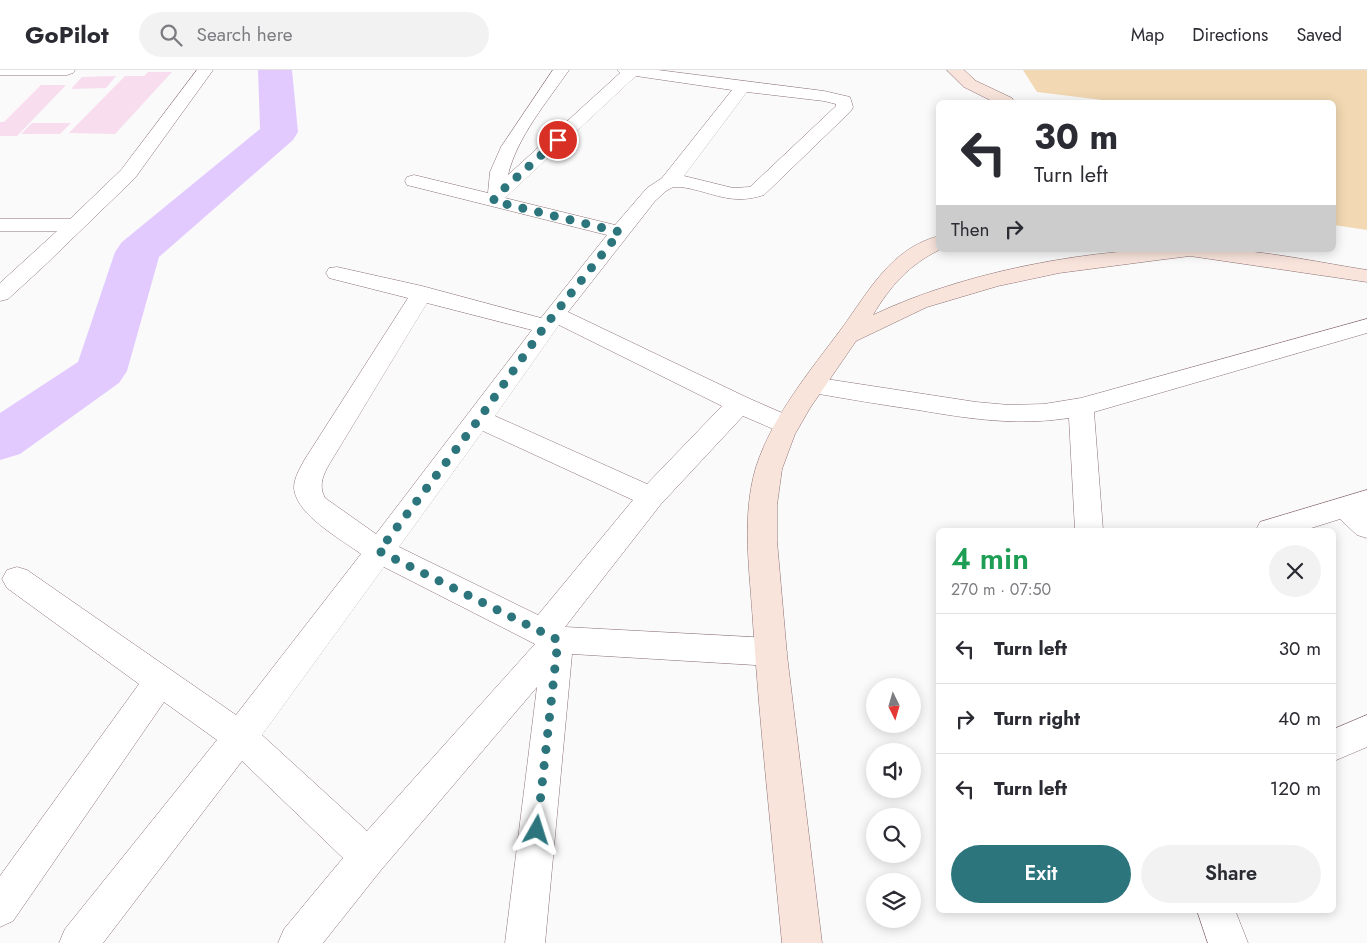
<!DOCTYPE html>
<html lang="en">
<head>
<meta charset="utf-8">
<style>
	:root { --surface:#fff; --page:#f2f2f3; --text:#2b2b33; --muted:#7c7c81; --line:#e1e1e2; --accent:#2c757d }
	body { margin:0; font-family:Jost,sans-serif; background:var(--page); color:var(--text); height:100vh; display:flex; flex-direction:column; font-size:19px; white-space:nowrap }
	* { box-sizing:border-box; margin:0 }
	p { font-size:16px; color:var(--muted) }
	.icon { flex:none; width:28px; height:28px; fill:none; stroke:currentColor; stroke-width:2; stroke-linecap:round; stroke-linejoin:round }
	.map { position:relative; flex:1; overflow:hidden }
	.details { position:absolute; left:936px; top:458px; width:400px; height:385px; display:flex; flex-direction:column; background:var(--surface); border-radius:8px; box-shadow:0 2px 12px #0003 }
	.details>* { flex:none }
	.guide { position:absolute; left:936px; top:30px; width:400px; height:152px; border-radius:8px; box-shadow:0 2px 12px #0003; background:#fff; color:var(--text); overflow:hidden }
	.needle { width:32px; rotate:175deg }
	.tools { position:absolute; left:866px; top:608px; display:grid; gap:10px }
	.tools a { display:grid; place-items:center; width:55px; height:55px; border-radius:50%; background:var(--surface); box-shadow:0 2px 12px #0003; font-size:25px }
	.pin { position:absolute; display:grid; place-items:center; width:42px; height:42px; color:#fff; margin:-21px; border:2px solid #fff; border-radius:50%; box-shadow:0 1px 5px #0007 }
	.me { position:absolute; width:55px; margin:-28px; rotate:6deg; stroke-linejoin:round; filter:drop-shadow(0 0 4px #0008) }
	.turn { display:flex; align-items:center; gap:18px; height:105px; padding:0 15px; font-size:22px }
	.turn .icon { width:65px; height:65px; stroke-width:2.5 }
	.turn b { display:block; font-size:35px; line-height:42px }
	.then { display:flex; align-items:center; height:48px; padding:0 15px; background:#0003; gap:10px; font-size:19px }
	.round { display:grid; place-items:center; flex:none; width:52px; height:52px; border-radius:26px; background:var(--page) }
	.headline { display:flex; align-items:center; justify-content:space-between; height:85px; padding:0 15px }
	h1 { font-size:30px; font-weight:600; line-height:38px; color:#1e9e55 }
	.cta { display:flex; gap:10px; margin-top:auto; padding:10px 15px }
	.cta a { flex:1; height:58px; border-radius:30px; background:var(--accent); color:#fff; font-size:20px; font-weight:600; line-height:58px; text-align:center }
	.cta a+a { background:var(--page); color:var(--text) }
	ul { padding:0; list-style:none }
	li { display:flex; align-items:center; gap:15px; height:70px; padding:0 15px; border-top:1px solid var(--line) }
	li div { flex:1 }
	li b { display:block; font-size:19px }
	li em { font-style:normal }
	header { display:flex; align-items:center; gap:30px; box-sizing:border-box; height:70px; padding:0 25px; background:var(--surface); border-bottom:1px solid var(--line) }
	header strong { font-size:24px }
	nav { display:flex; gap:28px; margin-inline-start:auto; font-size:18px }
	.search { width:350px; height:45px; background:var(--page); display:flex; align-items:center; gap:12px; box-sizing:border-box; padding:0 18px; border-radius:28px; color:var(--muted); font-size:19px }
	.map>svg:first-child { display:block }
	.green { fill:#f2d9b3 }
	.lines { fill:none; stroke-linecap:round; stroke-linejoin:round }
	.river { fill:#e2caff; fill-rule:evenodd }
	.building { fill:#f7ddee }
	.street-casing { stroke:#8d7073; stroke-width:1 }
	.secondary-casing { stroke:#8d7073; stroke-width:1 }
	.street { fill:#fff; fill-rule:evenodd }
	.secondary { fill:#f8e4db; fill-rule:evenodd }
	.route { stroke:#2c757d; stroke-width:9; stroke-dasharray:0 16.2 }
</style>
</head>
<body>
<header>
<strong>GoPilot</strong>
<div class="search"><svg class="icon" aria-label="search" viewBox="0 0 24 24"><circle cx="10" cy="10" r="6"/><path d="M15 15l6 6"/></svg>Search here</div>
<nav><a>Map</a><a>Directions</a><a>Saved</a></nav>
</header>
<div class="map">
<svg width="1367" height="873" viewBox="0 0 1367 873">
	<rect width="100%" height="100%" fill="#fafafa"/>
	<path class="green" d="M1023,0H1367V160L1334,155V32H1119L1037,22Z"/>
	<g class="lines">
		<path class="river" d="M258,0H292L298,62L293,70L159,187L127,301L119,313L20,384L0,390V343L78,292L115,182L122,172L260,59Z"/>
	</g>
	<g class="building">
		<path d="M148,2H172L115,64L69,63L125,6H144Z"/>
		<path d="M116,6L106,18L71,19L82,7Z"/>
		<path d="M41,15H66L17,66H0V52H4Z"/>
		<path d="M32,53H71L60,64H21Z"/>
	</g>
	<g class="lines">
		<g class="street-casing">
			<g id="street">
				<path d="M0,0H75L73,3L67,5H0Z"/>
				<path d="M197,0H213L135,108L42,198L8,229L0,231V213L57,161H0V149H70L121,100Z"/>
				<path d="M553,0H569C547,32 517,67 508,105L620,3L617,0H658L824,21L850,27L853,37L851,41L764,125C730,136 714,122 681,117H673L666,121L655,131L568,242L748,328L796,349L800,355L796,361L787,364L778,361L743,346L661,434L565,557L771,568L782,572L787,582L782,592L771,596L572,584L545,873H505L537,617L381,800L323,873H278L284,859L343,788L242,691L103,873H59L65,859L217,670L164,632L13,851L0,857V806L139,614L7,518L2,509L7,500L17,497L27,500L236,645L361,484C341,469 296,445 294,418C294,408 300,398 305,389L408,228L329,208L326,203L329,198L337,197L422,216L541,248L607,165L407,115L405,111L407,107L414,105L488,123L490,102L501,77ZM636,6L732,20L662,108L647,118L615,155L505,128ZM747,22L824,31L836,34V36L750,117L733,118L684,106ZM427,233L532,260L376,464L325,428C319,417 322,408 327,398ZM559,255L722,336L647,414L495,346ZM483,361L633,430L538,545L399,477ZM384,497L535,574L367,761L262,665Z"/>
				<path d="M1367,249V263L1094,342L1103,460H1075L1069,348C1016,356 971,349 918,340C883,335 848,329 813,323L804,321L801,315L804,309L813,307L976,332L1009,335L1044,334L1081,328Z"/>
				<path d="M1367,420V468L1357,465L1340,449L1305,460H1256L1260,452Z"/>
				<path d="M1367,645V677L1334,691V659Z"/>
				<path d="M1197,840H1235L1248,873H1208Z"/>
			</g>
		</g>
		<g class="secondary-casing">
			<g id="secondary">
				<path d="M947,0H964L976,11L1012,28L1014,32H994L964,17Z"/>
				<path d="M939,166V180C909,195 890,216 873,245C974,197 1120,172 1232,180C1277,183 1322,193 1367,200V212L1190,186L1158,190L1059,203L998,216L927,237L856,271L810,338L795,364L782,399L777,435V471L787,585L822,873H782C772,766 760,660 753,553C750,502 741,447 756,397C773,345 810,301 842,258C869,221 891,178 939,166Z"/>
			</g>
		</g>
		<use href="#street" class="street"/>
		<use href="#secondary" class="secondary"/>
	</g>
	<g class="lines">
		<path class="route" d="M537,760L558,570L379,481L479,349L545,256L620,162L493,131L497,125L558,70"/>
	</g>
</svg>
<div class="tools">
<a><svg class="needle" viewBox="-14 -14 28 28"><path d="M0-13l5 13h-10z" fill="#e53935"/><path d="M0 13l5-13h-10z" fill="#7c7c81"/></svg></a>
<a><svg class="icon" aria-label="sound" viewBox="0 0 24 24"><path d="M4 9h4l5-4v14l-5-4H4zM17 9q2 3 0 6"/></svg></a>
<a><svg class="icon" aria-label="search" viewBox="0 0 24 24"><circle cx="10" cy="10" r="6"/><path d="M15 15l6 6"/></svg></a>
<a><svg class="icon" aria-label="layers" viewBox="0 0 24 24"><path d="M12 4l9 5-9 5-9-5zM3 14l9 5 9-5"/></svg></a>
</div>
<div class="pin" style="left:558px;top:70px;background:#d93025"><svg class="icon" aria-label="arrive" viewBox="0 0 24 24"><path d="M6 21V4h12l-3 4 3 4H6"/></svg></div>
<svg class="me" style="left:537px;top:760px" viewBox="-20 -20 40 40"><path d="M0-17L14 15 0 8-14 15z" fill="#2c757d" stroke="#fff" stroke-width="4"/></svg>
<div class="guide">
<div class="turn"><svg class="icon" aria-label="left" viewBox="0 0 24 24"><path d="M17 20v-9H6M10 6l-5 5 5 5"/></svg><div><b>30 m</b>Turn left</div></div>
<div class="then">Then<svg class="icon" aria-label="right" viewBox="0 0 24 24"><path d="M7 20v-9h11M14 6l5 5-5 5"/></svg></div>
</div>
<section class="details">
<div class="headline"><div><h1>4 min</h1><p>270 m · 07:50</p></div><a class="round"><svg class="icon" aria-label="close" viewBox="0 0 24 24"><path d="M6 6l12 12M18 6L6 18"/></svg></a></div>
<ul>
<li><svg class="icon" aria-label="left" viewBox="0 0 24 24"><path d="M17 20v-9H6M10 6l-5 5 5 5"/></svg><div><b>Turn left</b></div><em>30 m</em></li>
<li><svg class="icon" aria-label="right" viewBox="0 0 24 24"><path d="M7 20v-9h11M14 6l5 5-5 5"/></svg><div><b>Turn right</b></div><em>40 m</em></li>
<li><svg class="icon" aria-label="left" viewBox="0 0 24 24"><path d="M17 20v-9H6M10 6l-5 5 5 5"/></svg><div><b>Turn left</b></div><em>120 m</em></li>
</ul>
<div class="cta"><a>Exit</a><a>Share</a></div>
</section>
</div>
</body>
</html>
